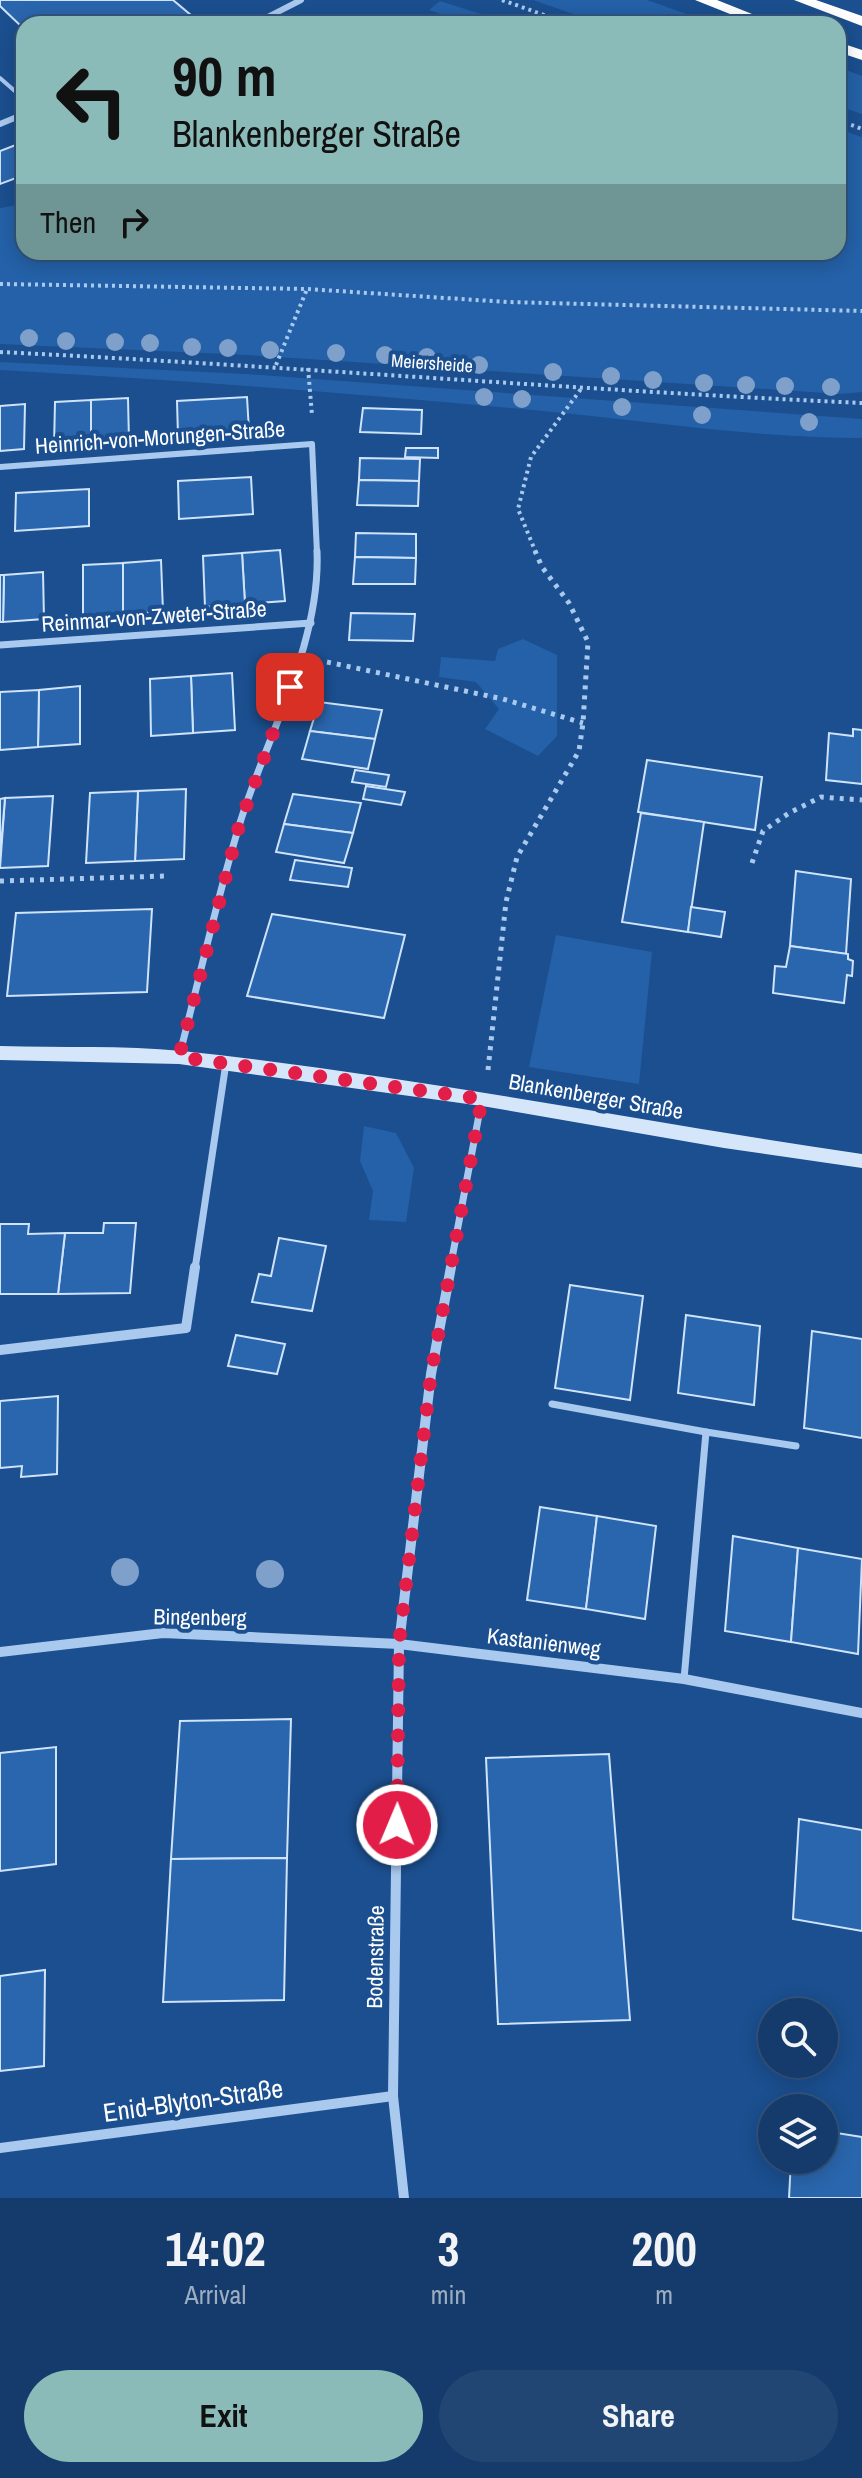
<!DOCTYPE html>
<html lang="en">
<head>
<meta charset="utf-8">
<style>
	:root { --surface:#143b6b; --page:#214673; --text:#f1f3f6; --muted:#9dadc1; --line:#33557e; --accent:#8bbbb9 }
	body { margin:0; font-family:"Archivo Narrow",sans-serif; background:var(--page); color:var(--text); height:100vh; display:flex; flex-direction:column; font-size:30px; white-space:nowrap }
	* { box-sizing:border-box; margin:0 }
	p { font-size:26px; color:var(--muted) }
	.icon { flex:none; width:44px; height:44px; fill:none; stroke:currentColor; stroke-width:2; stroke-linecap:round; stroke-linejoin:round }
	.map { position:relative; height:2198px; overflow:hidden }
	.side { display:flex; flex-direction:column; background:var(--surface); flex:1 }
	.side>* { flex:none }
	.top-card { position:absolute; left:16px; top:16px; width:830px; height:244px; border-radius:24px; box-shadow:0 4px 20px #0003,0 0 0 2px var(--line); background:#8bbbb9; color:#111; overflow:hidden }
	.controls { position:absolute; left:758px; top:1998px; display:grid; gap:16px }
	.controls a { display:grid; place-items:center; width:80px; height:80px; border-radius:50%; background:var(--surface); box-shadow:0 4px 20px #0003,0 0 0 2px var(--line); font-size:40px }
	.pin { position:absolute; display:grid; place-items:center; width:68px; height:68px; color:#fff; margin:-34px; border-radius:16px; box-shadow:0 4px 12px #0006 }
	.me { position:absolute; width:88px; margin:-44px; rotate:1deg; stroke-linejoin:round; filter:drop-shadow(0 0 6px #0008) }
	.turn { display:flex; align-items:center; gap:28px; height:168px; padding:0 24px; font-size:36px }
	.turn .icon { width:104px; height:104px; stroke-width:2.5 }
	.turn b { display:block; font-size:56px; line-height:68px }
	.then { display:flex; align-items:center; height:76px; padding:0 24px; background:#0003; gap:16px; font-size:30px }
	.eta { display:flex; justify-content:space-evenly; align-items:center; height:136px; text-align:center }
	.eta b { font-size:48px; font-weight:700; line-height:56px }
	.cta { display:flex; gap:16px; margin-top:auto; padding:16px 24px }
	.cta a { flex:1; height:92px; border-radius:48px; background:var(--accent); color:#111; font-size:32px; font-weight:700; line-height:92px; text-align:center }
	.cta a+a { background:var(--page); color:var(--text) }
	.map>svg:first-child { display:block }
	.green { fill:#2461a8 }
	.building { fill:#2a66ad; stroke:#cfe3fa; stroke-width:2 }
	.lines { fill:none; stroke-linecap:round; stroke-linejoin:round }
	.path-far1 { stroke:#a9c9ee; stroke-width:4; stroke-dasharray:3 4; stroke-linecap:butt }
	.path { stroke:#a9c9ee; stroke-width:5; stroke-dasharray:4 6; stroke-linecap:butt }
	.lane-far1 { stroke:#a9c9ee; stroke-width:4 }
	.lane { stroke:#a9c9ee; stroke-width:7 }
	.street-far2 { stroke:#a9c9ee; stroke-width:6 }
	.street-far1 { stroke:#a9c9ee; stroke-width:7 }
	.street { stroke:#a9c9ee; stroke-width:10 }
	.secondary { fill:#d6e6fa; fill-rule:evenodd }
	.highway { fill:#fff; fill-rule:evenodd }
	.tree { fill:#7ea0ca }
	.route { stroke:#e11d48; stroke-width:14; stroke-dasharray:0 25.2 }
	.labels { text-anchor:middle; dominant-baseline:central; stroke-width:8; stroke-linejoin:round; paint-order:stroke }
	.far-street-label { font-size:18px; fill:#fff; stroke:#1b4f8f }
	.street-label { font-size:22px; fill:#fff; stroke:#1b4f8f }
	.near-street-label { font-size:26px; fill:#fff; stroke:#1b4f8f }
</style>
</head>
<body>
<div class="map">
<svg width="862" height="2198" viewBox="0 0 862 2198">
	<rect width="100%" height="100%" fill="#1b4f8f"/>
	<g class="green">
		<path d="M533,0H647L715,24H602Z"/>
		<path d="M440,1L512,24H469L429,10Z"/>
		<path d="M838,67L862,76V114L838,106Z"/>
		<path d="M838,129L862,137V392L840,394L248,355L0,344V208L24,204V252H838Z"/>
		<path d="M0,362L246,374L862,419V438C755,438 649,421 543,411C362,394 181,380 0,370Z"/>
		<path d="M523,639L557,655V736L538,756L485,729L499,709L476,682L439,677L441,657L495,661L498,649Z"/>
		<path d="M556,935L652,952L639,1084L529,1067Z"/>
		<path d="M364,1126L396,1133L414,1168L406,1222L369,1220L373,1191L360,1161Z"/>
	</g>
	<g class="building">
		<path d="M0,0H173L192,16L169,24H24V29L0,6Z"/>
		<path d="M21,143L24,146V175L0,184V151Z"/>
		<path d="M247,397L249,431L178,436L177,401Z"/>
		<path d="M128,398L129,442L91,445V400Z"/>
		<path d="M91,400V445L54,447L55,402Z"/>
		<path d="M25,404L24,449L0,451V406Z"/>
		<path d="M363,408L422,410L421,434L360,432Z"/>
		<path d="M406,448H438V458L405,457Z"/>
		<path d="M360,458L420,459L419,481L359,480Z"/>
		<path d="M251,477L253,514L179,519L178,481Z"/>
		<path d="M359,480L419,481L418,506L357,505Z"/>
		<path d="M89,489V526L15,531L16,493Z"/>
		<path d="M356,533L416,534V558L355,557Z"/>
		<path d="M280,550L285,601L245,604L242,553Z"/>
		<path d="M242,553L245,604L205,607L203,556Z"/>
		<path d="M355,557L416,558L415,584H353Z"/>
		<path d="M161,560L163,612L123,614V563Z"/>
		<path d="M123,563V614L83,617V565Z"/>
		<path d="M43,572L44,619L3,622L4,575Z"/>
		<path d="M0,575H4L3,622H0Z"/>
		<path d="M351,613L415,614L413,641L349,640Z"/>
		<path d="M232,673L235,730L193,733L191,676Z"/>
		<path d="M191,676L193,733L151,736L150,679Z"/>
		<path d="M80,686V744L38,747L39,690Z"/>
		<path d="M39,690L38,747L0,750V692Z"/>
		<path d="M319,702L382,710L375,739L310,731Z"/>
		<path d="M853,729L862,730V784L826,780L829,733L853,736Z"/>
		<path d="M310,731L375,739L368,769L302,759Z"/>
		<path d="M647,760L762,777L755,830L638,812Z"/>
		<path d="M355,770L389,775L386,787L352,782Z"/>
		<path d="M366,786L405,792L401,805L363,799Z"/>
		<path d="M186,789L184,859L135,861L138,791Z"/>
		<path d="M138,791L135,861L86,863L90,793Z"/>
		<path d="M293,794L361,803L353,833L284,824Z"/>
		<path d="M53,796L48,866L0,868L5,798Z"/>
		<path d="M5,798L0,857V799Z"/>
		<path d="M641,813L704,822L688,932L622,922Z"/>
		<path d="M284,824L353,833L344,863L276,852Z"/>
		<path d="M295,860L352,868L348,887L290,880Z"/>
		<path d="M796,871L851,879L846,954L790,946Z"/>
		<path d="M691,907L725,912L721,937L688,932Z"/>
		<path d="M152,909L147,992L7,996L16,913Z"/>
		<path d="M272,914L405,935L384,1018L247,996Z"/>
		<path d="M790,946L848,954V959L853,961L852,976L847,975L844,1003L773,993L775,966L786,967Z"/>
		<path d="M104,1223H136L130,1293L58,1294L65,1233H103Z"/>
		<path d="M0,1224H29L28,1234L65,1233L58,1294H0Z"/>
		<path d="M279,1238L326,1246L312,1311L252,1302L259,1274L271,1276Z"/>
		<path d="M570,1285L643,1296L630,1400L555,1388Z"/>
		<path d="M686,1315L760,1326L754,1405L678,1393Z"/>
		<path d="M812,1331L862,1339V1438L804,1428Z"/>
		<path d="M236,1335L285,1344L277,1374L228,1366Z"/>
		<path d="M58,1396L57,1474L21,1477L22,1466L0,1468V1401Z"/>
		<path d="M540,1507L597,1516L586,1609L527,1600Z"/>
		<path d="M597,1516L656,1526L645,1619L586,1609Z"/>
		<path d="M733,1536L798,1548L791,1642L725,1631Z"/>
		<path d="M798,1548L862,1559L858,1654L791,1642Z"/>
		<path d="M291,1719L287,1858L171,1859L180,1721Z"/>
		<path d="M56,1747V1864L0,1871V1753Z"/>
		<path d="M609,1754L630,2020L498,2024L486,1758Z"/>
		<path d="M799,1819L862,1830V1931L793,1919Z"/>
		<path d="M287,1858L284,2000L163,2002L171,1859Z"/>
		<path d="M45,1970L44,2066L0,2071V1976Z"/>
		<path d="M824,2131L862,2137V2198H789L791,2160H824Z"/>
	</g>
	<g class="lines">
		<g class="path-far1">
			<path d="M502,0L569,24"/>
			<path d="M838,120L862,129"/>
			<path d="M0,284L307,289L507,302L862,311"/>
			<path d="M0,352C288,366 574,390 862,403"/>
			<path d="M276,365L307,289"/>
			<path d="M308,368L312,415"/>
			<path d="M536,553L518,509L531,457L581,389"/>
		</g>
		<g class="path">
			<path d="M327,662L503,699L583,723"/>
			<path d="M752,863L763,831L789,813L821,797L862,800"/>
			<path d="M0,881L166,876"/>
			<path d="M488,1070L506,902L517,857L579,751L583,723L588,642L569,603L542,567L535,551"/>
		</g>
		<path class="lane-far1" d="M0,78L24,99"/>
		<g class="lane">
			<path d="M552,1404L706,1432"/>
			<path d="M684,1679L706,1432L796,1446"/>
		</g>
		<g class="street-far2">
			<path d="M254,24L301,0"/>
			<path d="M0,124L24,114"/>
			<path d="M0,467L312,444L317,553"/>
		</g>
		<g class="street-far1">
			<path d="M0,645L311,623"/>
			<path d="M179,1057C199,980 216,902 239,826C266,737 321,644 317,551"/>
			<path d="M195,1269L226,1063"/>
			<path d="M450,1269L482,1099"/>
		</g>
		<g class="street">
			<path d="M0,1350L186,1328L195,1267"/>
			<path d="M0,1652L163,1633L399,1644L684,1679L862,1713"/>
			<path d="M0,2148L393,2096"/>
			<path d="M404,2198L393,2096L399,1644L431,1374L451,1267"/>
		</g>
		<path class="secondary" d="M0,1046C60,1048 123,1045 182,1051C410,1075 635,1121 862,1154V1168L724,1148L482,1106L179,1064L0,1060Z"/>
		<g class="highway">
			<path d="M695,0H717L777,24H755Z"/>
			<path d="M794,0H816L862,16V26Z"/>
			<path d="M838,42L862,50V60L838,52Z"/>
		</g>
	</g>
	<g class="tree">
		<circle cx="29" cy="338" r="9"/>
		<circle cx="66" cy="341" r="9"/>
		<circle cx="115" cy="342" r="9"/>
		<circle cx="150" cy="343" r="9"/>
		<circle cx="192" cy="347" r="9"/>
		<circle cx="228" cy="348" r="9"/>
		<circle cx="270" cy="350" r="9"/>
		<circle cx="336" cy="353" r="9"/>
		<circle cx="385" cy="355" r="9"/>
		<circle cx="427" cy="357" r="9"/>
		<circle cx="479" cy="365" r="9"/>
		<circle cx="553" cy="372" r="9"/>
		<circle cx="611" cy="376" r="9"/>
		<circle cx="653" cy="380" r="9"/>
		<circle cx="704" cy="383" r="9"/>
		<circle cx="746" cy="385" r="9"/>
		<circle cx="785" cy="386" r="9"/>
		<circle cx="831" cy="387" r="9"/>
		<circle cx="484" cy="397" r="9"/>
		<circle cx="522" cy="399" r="9"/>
		<circle cx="622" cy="407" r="9"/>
		<circle cx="702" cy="415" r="9"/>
		<circle cx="809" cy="422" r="9"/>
		<circle cx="125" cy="1572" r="14"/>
		<circle cx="270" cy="1574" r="14"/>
	</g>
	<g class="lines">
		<path class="route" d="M290,687L239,826L179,1057L482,1099L431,1374L399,1644L397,1825"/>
	</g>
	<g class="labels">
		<g class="far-street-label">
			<text transform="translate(432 363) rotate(4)">Meiersheide</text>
		</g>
		<g class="street-label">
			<text transform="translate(160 437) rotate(-4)">Heinrich-von-Morungen-Straße</text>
			<text transform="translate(154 616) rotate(-4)">Reinmar-von-Zweter-Straße</text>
			<text transform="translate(596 1096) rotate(10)">Blankenberger Straße</text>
			<text transform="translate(200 1617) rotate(1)">Bingenberg</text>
			<text transform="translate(544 1642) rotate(7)">Kastanienweg</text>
			<text transform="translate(375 1957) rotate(-89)">Bodenstraße</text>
		</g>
		<g class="near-street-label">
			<text transform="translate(193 2100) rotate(-8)">Enid-Blyton-Straße</text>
		</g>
	</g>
</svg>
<div class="controls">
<a><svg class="icon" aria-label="search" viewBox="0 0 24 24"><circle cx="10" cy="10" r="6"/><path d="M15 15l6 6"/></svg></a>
<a><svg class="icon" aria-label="layers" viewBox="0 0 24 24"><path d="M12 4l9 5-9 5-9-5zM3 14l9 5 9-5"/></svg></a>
</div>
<div class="pin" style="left:290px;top:687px;background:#d93025"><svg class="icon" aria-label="arrive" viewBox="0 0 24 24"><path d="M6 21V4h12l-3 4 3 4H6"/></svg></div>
<svg class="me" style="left:397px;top:1825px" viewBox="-20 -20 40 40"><circle r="17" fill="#e11d48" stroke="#fff" stroke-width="3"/><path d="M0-11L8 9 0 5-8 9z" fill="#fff"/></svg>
<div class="top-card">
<div class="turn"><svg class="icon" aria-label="left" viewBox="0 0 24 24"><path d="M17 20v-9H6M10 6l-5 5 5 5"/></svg><div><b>90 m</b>Blankenberger Straße</div></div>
<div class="then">Then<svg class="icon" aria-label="right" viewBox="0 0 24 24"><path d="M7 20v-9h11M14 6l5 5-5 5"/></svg></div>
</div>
</div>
<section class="side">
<div class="eta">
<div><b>14:02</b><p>Arrival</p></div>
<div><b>3</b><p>min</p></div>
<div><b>200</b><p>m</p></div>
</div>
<div class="cta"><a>Exit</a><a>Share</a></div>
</section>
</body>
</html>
